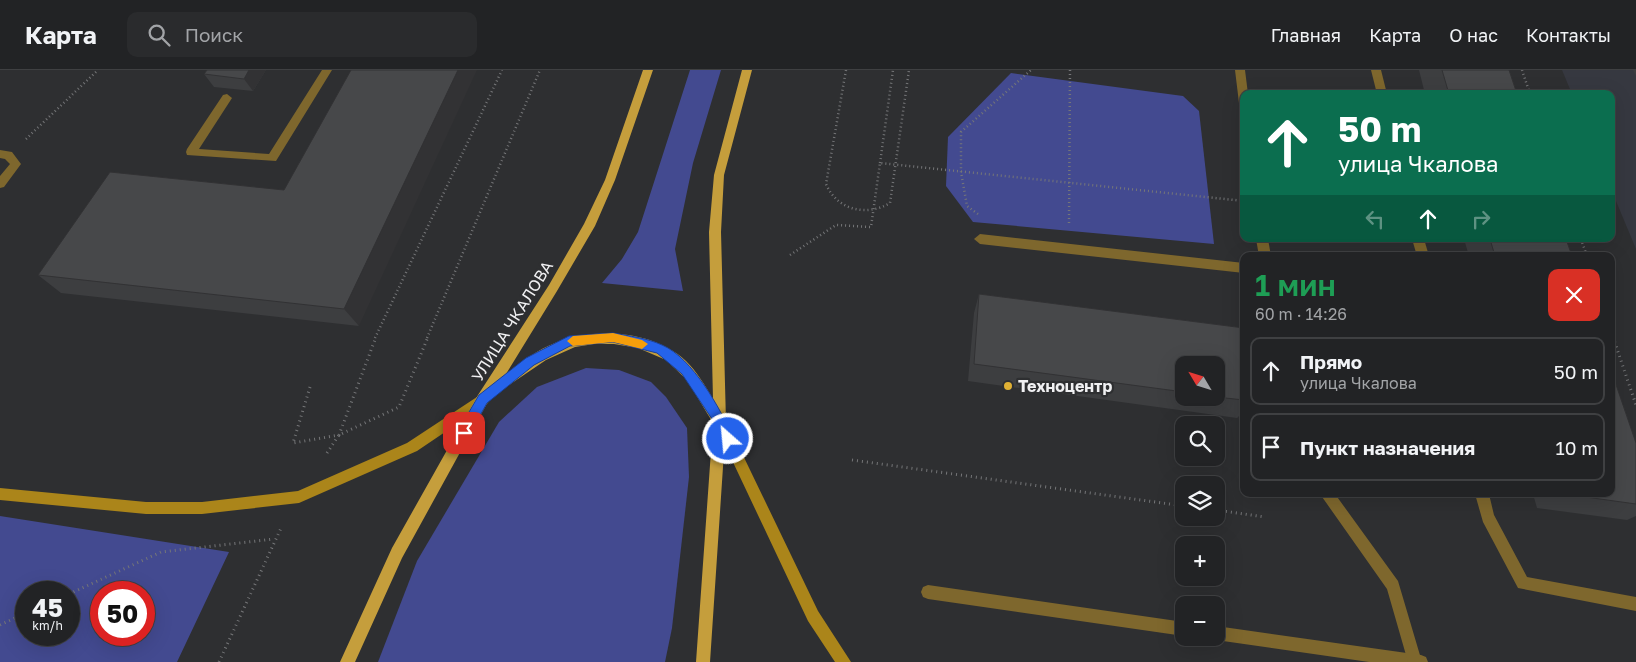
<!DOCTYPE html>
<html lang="ru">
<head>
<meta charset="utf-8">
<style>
	:root { --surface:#222325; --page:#2a2b2d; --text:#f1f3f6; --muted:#a2a4a7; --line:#3f4042 }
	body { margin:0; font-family:"Golos Text",sans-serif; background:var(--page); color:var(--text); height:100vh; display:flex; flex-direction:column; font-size:19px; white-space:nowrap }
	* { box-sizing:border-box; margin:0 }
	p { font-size:16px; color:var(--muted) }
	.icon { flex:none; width:28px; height:28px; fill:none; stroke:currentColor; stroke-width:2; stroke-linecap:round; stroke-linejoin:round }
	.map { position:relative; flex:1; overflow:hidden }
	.panel { position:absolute; left:1240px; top:182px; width:375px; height:245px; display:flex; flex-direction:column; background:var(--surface); border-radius:10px; box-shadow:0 5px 20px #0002,0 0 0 1px var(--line) }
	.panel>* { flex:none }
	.banner { position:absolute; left:1240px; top:20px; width:375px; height:152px; border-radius:10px; box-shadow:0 5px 20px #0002,0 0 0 1px var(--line); background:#0b6e4f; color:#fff; overflow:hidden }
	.needle { width:32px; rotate:308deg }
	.tools { position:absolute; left:1175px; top:286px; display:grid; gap:10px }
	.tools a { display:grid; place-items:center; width:50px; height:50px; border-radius:10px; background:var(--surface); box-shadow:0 5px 20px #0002,0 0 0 1px var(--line); font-size:25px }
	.speed { position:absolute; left:15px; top:511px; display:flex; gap:10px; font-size:25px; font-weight:700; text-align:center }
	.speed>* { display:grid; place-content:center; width:65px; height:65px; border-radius:50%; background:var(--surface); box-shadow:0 5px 20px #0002,0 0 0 1px var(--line); line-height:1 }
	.speed small { font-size:12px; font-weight:400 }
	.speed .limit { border:8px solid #d22; background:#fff; color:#111 }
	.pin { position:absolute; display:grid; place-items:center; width:42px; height:42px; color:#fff; margin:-21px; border-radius:10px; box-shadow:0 2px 8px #0006 }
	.me { position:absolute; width:55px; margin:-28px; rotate:333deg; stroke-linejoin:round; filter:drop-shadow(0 0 4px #0008) }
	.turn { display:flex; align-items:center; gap:18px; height:105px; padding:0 15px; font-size:22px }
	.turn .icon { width:65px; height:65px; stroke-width:2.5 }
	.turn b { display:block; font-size:35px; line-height:42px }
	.lanes { display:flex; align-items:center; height:48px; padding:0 15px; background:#0003; justify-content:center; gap:25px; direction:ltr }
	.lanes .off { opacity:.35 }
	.round { display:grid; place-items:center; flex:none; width:52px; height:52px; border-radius:10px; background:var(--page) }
	.overview { display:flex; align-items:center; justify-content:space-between; height:85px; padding:0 15px }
	h1 { font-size:30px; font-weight:600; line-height:38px; color:#1e9e55 }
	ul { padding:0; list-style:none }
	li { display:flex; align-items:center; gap:15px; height:68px; margin:0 10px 8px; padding:0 5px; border:2px solid var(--line); border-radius:10px }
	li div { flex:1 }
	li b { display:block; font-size:19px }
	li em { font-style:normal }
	header { display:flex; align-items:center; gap:30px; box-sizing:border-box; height:70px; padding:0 25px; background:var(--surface); border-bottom:1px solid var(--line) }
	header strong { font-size:24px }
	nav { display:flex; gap:28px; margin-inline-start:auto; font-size:18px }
	.search { width:350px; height:45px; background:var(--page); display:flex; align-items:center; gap:12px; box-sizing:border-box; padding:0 18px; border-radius:10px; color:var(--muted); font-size:19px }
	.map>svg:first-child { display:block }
	.built { fill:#363840 }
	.green { fill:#434a90; fill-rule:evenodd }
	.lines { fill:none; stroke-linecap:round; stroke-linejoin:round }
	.path-far1 { stroke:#757678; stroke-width:2.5; stroke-dasharray:1 3; stroke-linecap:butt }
	.path { stroke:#757678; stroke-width:3; stroke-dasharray:1 4; stroke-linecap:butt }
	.lane { fill:#7e672d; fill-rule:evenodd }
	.street { fill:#7e672d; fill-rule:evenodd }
	.secondary { fill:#ab851a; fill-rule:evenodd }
	.primary { fill:#c59e3c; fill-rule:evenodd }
	.wall { fill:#3d3e40; fill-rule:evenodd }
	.shaded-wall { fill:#323234 }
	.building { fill:#47484a; stroke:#323234 }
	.route { fill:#2563eb; stroke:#184099 }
	.slow { fill:#f59e0b }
	.poi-dot { fill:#dfb034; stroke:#2e2f31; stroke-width:2 }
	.labels { text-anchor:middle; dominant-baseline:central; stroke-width:4.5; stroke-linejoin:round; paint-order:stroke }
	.street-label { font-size:16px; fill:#f0f0f2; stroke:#2e2f31 }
	.poi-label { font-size:16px; font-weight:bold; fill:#f0f0f2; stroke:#2e2f31; text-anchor:start }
</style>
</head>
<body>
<header>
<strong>Карта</strong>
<div class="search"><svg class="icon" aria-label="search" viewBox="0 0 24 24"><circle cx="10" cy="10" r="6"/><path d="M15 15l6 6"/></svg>Поиск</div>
<nav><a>Главная</a><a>Карта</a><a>О нас</a><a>Контакты</a></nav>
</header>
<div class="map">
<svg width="1636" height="592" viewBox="0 0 1636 592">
	<rect width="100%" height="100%" fill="#2e2f31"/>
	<path class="built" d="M1562,0H1636V179L1611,119V24H1572Z"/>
	<g class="green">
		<path d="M690,0H721L693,93L675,179L683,221L602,213L622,189L638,162Z"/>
		<path d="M1011,3L1183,26L1199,41L1214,174L973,152L946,116L948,67Z"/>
		<path d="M586,298L619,300L651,312L666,327L687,358L689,407L672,558L665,592H378L417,491L499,352L537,317Z"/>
		<path d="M0,446L229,482L177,592H0ZM26,522H69V565H26ZM101,522H144V565H101Z"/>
	</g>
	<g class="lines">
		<g class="path-far1">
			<path d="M846,0L826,114C837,140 866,147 890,133L909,0"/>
			<path d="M1522,0L1530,24"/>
			<path d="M26,69L98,0"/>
			<path d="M880,93L893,0"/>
			<path d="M978,144L967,136L961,102V62L1031,0"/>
			<path d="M1069,153L1070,0"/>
			<path d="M1581,169L1587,186"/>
			<path d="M790,185L836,155L871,157L880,93L1244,131"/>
			<path d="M1611,260L1614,268"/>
			<path d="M375,268L502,0"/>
			<path d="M427,268L540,0"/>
		</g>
		<g class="path">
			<path d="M1613,267L1636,335"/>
			<path d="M310,317L293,373L339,365L376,267"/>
			<path d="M327,383L339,365L399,337L428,267"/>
			<path d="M852,390L1184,436"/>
			<path d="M1216,440L1265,447"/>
			<path d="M69,524L161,482L274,469"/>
			<path d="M0,555L26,543"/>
			<path d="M219,592L282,456"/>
		</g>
		<g class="lane">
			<path d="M322,0H332L276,91L187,85L186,82L187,79L223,25L227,24L232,28L199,79L269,84Z"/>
			<path d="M1371,0H1381L1387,24H1377Z"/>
			<path d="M0,80L12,82L21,94L4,117L0,118V106L10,94L5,89L0,88Z"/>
			<path d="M980,164L1244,193V203L980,174L974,169Z"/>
			<path d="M1412,169H1424L1429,186H1417Z"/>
			<path d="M1475,424H1489L1494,445L1527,507L1636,527V541L1518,518L1483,452Z"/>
			<path d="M928,515L1184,552V566L928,529L923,527L921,522L923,517Z"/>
			<path d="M1216,556L1421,585L1426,587L1428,592H1369L1216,570L1211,568H1216Z"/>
		</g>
		<g class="street">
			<path d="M1235,0H1245L1248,24H1244V37L1239,33Z"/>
			<path d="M1256,169H1268L1271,186H1259Z"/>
			<path d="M1320,424H1335L1398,511L1422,592H1408L1387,519Z"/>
		</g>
		<g class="secondary">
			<path d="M483,323L488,325L489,329L488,333L417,381L299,433L202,444H146L0,430V418L146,432H202L298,421L407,373Z"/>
			<path d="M720,346L725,348L818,541L851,592H835L808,551L714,352L715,348Z"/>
		</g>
		<path class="primary" d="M643,0H653L615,110L595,156L557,221L506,304C521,292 537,280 555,273C595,257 653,260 686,291C697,302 705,315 713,329L709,162L714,105L742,0H752L724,105L721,162L726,352L710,592H696L713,353L687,310L666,290L638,278L614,274H594L575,277L546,290L490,328L402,488L355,592H340L392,478L478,325L549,215L584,154L605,110Z"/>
	</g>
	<g class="wall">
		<path d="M266,0L253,21L214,17L204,4Z"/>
		<path d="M1419,0H1509L1517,24H1425Z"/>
		<path d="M1633,0H1636V6Z"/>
		<path d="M284,120L359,256L61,223L38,205Z"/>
		<path d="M1464,169H1566L1572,186H1469Z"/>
		<path d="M979,224L1244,258V341L1237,348L968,311L974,243ZM1184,295H1216V328H1184Z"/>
		<path d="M1636,373V446L1627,450L1537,438L1533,424H1611Z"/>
	</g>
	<g class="shaded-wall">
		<path d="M249,0H266L253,21L244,9Z"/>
		<path d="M458,0H477L359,256L344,239Z"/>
	</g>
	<g class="building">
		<path d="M207,0H249L244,9L204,4Z"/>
		<path d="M351,0H458L344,239L38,205L110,102L284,120Z"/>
		<path d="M1442,0H1509L1517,24H1449Z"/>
		<path d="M1490,169H1566L1572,186H1495Z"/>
		<path d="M979,224L1244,258V330L1216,327V295H1184V322L974,294Z"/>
		<path d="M1611,300L1636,373V434L1564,424H1611Z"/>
	</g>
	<path class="route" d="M613,263C629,266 647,268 662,275C693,288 721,340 734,369L733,373H724L716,355L682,304L657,283L613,272L570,276L534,295L487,333L468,367H459V359L479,325L526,288L569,266Z"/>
	<path class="slow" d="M613,263L642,270L648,274L642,279L613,272L573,276L567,271L573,266Z"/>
	<circle class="poi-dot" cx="1008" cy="316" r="5"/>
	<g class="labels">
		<g class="street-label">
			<text transform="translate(512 251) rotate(-58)">УЛИЦА ЧКАЛОВА</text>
		</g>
		<g class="poi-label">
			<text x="1018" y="316">Техноцентр</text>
		</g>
	</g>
</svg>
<div class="tools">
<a><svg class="needle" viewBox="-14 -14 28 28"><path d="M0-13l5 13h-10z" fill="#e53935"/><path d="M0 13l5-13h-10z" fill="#a2a4a7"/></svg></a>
<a><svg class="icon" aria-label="search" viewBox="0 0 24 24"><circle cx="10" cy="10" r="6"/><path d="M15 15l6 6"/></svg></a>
<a><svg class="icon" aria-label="layers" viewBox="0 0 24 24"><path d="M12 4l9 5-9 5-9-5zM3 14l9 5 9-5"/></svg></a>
<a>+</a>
<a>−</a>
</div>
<div class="speed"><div>45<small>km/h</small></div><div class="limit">50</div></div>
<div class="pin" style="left:464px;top:363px;background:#d93025"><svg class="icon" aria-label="arrive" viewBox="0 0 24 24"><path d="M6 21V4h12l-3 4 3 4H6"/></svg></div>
<svg class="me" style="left:728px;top:369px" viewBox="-20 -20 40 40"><circle r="17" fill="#2563eb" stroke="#fff" stroke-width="3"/><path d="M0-11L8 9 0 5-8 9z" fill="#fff"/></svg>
<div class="banner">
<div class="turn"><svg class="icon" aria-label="ahead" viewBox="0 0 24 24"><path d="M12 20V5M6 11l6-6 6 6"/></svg><div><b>50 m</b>улица Чкалова</div></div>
<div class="lanes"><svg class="icon off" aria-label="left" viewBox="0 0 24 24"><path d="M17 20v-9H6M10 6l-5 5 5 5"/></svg><svg class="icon" aria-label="ahead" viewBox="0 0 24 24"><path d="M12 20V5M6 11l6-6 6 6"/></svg><svg class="icon off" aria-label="right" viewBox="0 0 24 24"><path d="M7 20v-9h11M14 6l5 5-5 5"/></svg></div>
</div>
<section class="panel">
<div class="overview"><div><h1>1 мин</h1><p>60 m · 14:26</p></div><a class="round" style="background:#d93025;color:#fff"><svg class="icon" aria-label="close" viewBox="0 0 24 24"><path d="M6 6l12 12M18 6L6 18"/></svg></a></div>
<ul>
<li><svg class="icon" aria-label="ahead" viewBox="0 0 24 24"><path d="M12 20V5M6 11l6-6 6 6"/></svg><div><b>Прямо</b><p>улица Чкалова</p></div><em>50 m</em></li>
<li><svg class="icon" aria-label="arrive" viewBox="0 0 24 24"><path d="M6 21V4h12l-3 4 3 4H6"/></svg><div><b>Пункт назначения</b></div><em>10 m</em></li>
</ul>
</section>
</div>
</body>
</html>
